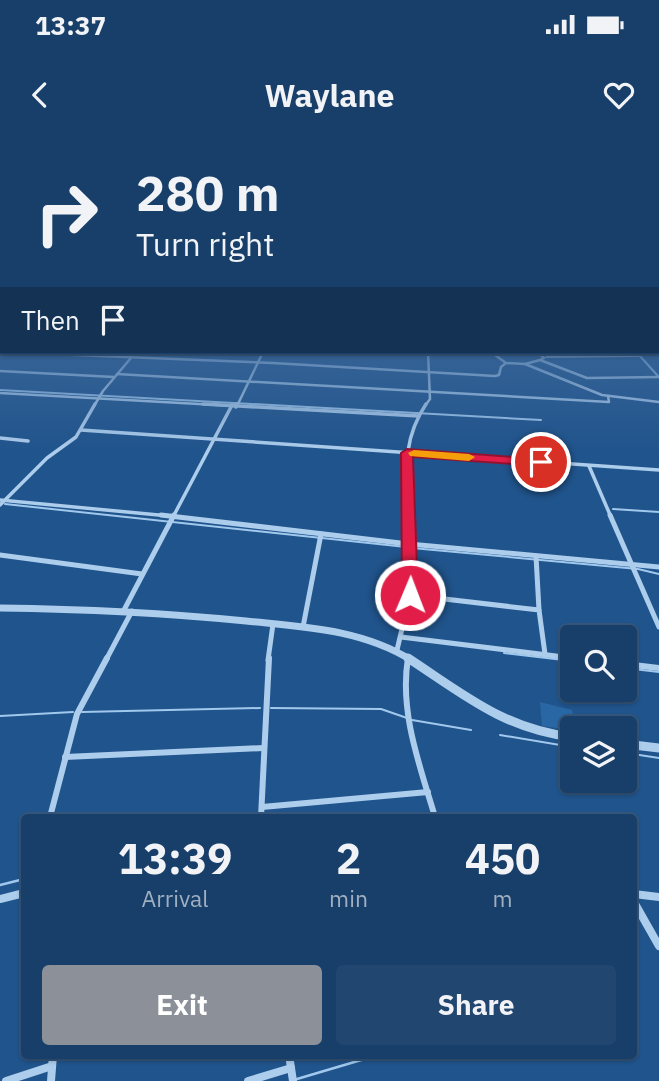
<!DOCTYPE html>
<html lang="en">
<head>
<meta charset="utf-8">
<style>
	:root { --surface:#183f69; --page:#21466f; --text:#f1f3f6; --muted:#9fafc0; --line:#36587d; --accent:#8c9099 }
	body { margin:0; font-family:"IBM Plex Sans",sans-serif; background:var(--page); color:var(--text); height:100vh; display:flex; flex-direction:column; font-size:26px; white-space:nowrap }
	* { box-sizing:border-box; margin:0 }
	p { font-size:23px; color:var(--muted) }
	.icon { flex:none; width:38px; height:38px; fill:none; stroke:currentColor; stroke-width:2; stroke-linecap:round; stroke-linejoin:round }
	.map { position:relative; flex:1; overflow:hidden }
	.drawer { position:absolute; left:21px; top:674px; width:616px; height:245px; display:flex; flex-direction:column; background:var(--surface); border-radius:7px; box-shadow:0 2px 5px #0004,0 0 0 2px var(--line) }
	.drawer>* { flex:none }
	.guide { position:absolute; left:0px; top:0px; width:660px; height:214px; box-shadow:0 2px 5px #0004,0 0 0 2px var(--line); background:#183f69; color:var(--text); overflow:hidden }
	.controls { position:absolute; left:560px; top:485px; display:grid; gap:14px }
	.controls a { display:grid; place-items:center; width:77px; height:77px; border-radius:7px; background:var(--surface); box-shadow:0 2px 5px #0004,0 0 0 2px var(--line); font-size:35px }
	.pin { position:absolute; display:grid; place-items:center; width:60px; height:60px; color:#fff; margin:-30px; border:4px solid #fff; border-radius:50%; box-shadow:0 2px 7px #0007 }
	.me { position:absolute; width:77px; margin:-38px; rotate:1deg; stroke-linejoin:round; filter:drop-shadow(0 0 5px #0008) }
	.turn { display:flex; align-items:center; gap:24px; height:147px; padding:0 21px; font-size:32px }
	.turn .icon { width:91px; height:91px; stroke-width:2.5 }
	.turn b { display:block; font-size:49px; line-height:60px }
	.then { display:flex; align-items:center; height:66px; padding:0 21px; background:#0003; gap:14px; font-size:26px }
	.eta { display:flex; justify-content:space-evenly; align-items:center; height:119px; text-align:center }
	.eta b { font-size:42px; font-weight:700; line-height:49px }
	.action { display:flex; gap:14px; margin-top:auto; padding:14px 21px }
	.action a { flex:1; height:80px; border-radius:7px; background:var(--accent); color:#fff; font-size:28px; font-weight:700; line-height:80px; text-align:center }
	.action a+a { background:var(--page); color:var(--text) }
	.status { display:flex; justify-content:space-between; align-items:center; height:49px; padding:0 35px; background:var(--surface); direction:ltr }
	.status svg { height:19px; fill:currentColor }
	header { display:flex; justify-content:space-between; align-items:center; height:91px; padding:0 21px; background:var(--surface); font-size:32px; font-weight:700 }
	.map>svg:first-child { display:block }
	.green { fill:#2967a4 }
	.lines { fill:none; stroke-linecap:round; stroke-linejoin:round }
	.stream-far1 { stroke:#a1c8ed; stroke-width:2 }
	.stream { stroke:#a1c8ed; stroke-width:2.5 }
	.minor-far4 { stroke:#adcdec; stroke-width:2.5 }
	.minor-far3 { stroke:#adcdec; stroke-width:3.5 }
	.minor-far2 { stroke:#adcdec; stroke-width:5 }
	.minor-far1 { stroke:#adcdec; stroke-width:6 }
	.minor { stroke:#adcdec; stroke-width:8 }
	.tertiary-far1 { stroke:#adcdec; stroke-width:7 }
	.tertiary { stroke:#adcdec; stroke-width:9 }
	.route { fill:#e11d48; stroke:#92132f; stroke-width:2 }
	.slow { fill:#f59e0b }
</style>
</head>
<body>
<div class="status"><b>13:37</b><svg viewBox="0 0 49 12"><path d="M0 12V9h3v3zM5 12V6h3v6zM10 12V3h3v9zM15 12V0h3v12zM26 1h20v11H26zM47 4h2v5h-2z"/></svg></div>
<header><svg class="icon" aria-label="back" viewBox="0 0 24 24"><path d="M15 5l-7 7 7 7"/></svg>Waylane<svg class="icon" aria-label="heart" viewBox="0 0 24 24"><path d="M12 20l-8-8c-3-5 5-10 8-4 3-6 11-1 8 4z"/></svg></header>
<div class="map">
<svg width="659" height="941" viewBox="0 0 659 941">
	<rect width="100%" height="100%" fill="#20548c"/>
	<path class="green" d="M540,562L572,570L576,588L572,590L542,586Z"/>
	<g class="lines">
		<g class="stream-far1">
			<path d="M634,212L639,215H659"/>
			<path d="M639,215L658,236"/>
			<path d="M546,217L640,216"/>
			<path d="M0,250L541,280"/>
			<path d="M5,364L406,407"/>
			<path d="M613,369L659,372"/>
			<path d="M412,408L638,429L659,434"/>
			<path d="M504,513L572,521"/>
			<path d="M625,528L659,532"/>
			<path d="M271,568L381,569L407,578"/>
			<path d="M82,572L260,568"/>
			<path d="M0,576L73,572"/>
			<path d="M412,580L471,590"/>
			<path d="M500,595L572,607"/>
			<path d="M625,616L633,614L659,618"/>
		</g>
		<g class="stream">
			<path d="M0,745L24,739"/>
			<path d="M297,939L378,915"/>
		</g>
		<g class="minor-far4">
			<path d="M0,212L273,223L495,236L499,235L501,227L506,223"/>
			<path d="M491,212L506,223L525,224L540,220L587,238L659,237"/>
			<path d="M537,212L544,218L540,220"/>
			<path d="M525,224L602,255L659,262"/>
			<path d="M0,231L114,237"/>
			<path d="M117,234L609,262L608,256"/>
			<path d="M0,253L235,266"/>
			<path d="M94,266L103,251L136,212"/>
			<path d="M237,266L263,212"/>
			<path d="M425,266L430,259L428,212"/>
		</g>
		<g class="minor-far3">
			<path d="M203,264L419,276"/>
			<path d="M236,267L237,264"/>
			<path d="M81,290L659,330"/>
			<path d="M0,298L28,301"/>
			<path d="M589,326L611,377"/>
			<path d="M0,360L180,377"/>
			<path d="M0,365L47,318L76,297L95,264"/>
			<path d="M173,377L231,267"/>
			<path d="M408,377C407,333 401,302 426,264"/>
		</g>
		<g class="minor-far2">
			<path d="M161,375L409,404L659,427"/>
			<path d="M610,375L659,487"/>
			<path d="M0,415L142,434"/>
			<path d="M536,416L539,470"/>
			<path d="M410,455L539,470L545,514"/>
			<path d="M124,470L174,375"/>
			<path d="M303,487L321,394"/>
			<path d="M401,497L572,518"/>
			<path d="M397,510L410,455L408,375"/>
			<path d="M106,520L132,471"/>
			<path d="M268,520L273,484"/>
			<path d="M407,520L408,517"/>
		</g>
		<g class="minor-far1">
			<path d="M408,518C399,572 420,626 435,677"/>
			<path d="M625,524L659,528"/>
			<path d="M65,617L263,608"/>
			<path d="M262,667L428,652"/>
			<path d="M50,677L77,574L107,518"/>
			<path d="M261,677L269,518"/>
		</g>
		<g class="minor">
			<path d="M634,754L659,757"/>
			<path d="M0,759L24,753"/>
			<path d="M634,762L659,806"/>
			<path d="M289,915L293,941"/>
			<path d="M6,941L52,926"/>
			<path d="M51,941L53,915"/>
			<path d="M248,941L291,928"/>
		</g>
		<path class="tertiary-far1" d="M0,468C82,469 164,473 246,481C303,487 361,489 411,520"/>
		<g class="tertiary">
			<path d="M408,518C463,554 504,589 572,597"/>
			<path d="M625,604L659,608"/>
		</g>
	</g>
	<linearGradient id="sky" x2="0" y2="1"><stop stop-color="#122e4d"/><stop offset="0.58" stop-color="#3c6799"/><stop offset="1" stop-color="#3c6799" stop-opacity="0"/></linearGradient>
	<rect width="659" height="311" fill="url(#sky)"/>
	<path class="route" d="M407,309L541,319L547,322L541,326L413,317L418,455L410,460L402,455L401,313Z"/>
	<path class="slow" d="M414,310L469,314L475,317L469,321L410,316L408,313Z"/>
</svg>
<div class="controls">
<a><svg class="icon" aria-label="search" viewBox="0 0 24 24"><circle cx="10" cy="10" r="6"/><path d="M15 15l6 6"/></svg></a>
<a><svg class="icon" aria-label="layers" viewBox="0 0 24 24"><path d="M12 4l9 5-9 5-9-5zM3 14l9 5 9-5"/></svg></a>
</div>
<div class="pin" style="left:541px;top:322px;background:#d93025"><svg class="icon" aria-label="arrive" viewBox="0 0 24 24"><path d="M6 21V4h12l-3 4 3 4H6"/></svg></div>
<svg class="me" style="left:410px;top:455px" viewBox="-20 -20 40 40"><circle r="17" fill="#e11d48" stroke="#fff" stroke-width="3"/><path d="M0-11L8 9 0 5-8 9z" fill="#fff"/></svg>
<div class="guide">
<div class="turn"><svg class="icon" aria-label="right" viewBox="0 0 24 24"><path d="M7 20v-9h11M14 6l5 5-5 5"/></svg><div><b>280 m</b>Turn right</div></div>
<div class="then">Then<svg class="icon" aria-label="arrive" viewBox="0 0 24 24"><path d="M6 21V4h12l-3 4 3 4H6"/></svg></div>
</div>
<section class="drawer">
<div class="eta">
<div><b>13:39</b><p>Arrival</p></div>
<div><b>2</b><p>min</p></div>
<div><b>450</b><p>m</p></div>
</div>
<div class="action"><a>Exit</a><a>Share</a></div>
</section>
</div>
</body>
</html>
